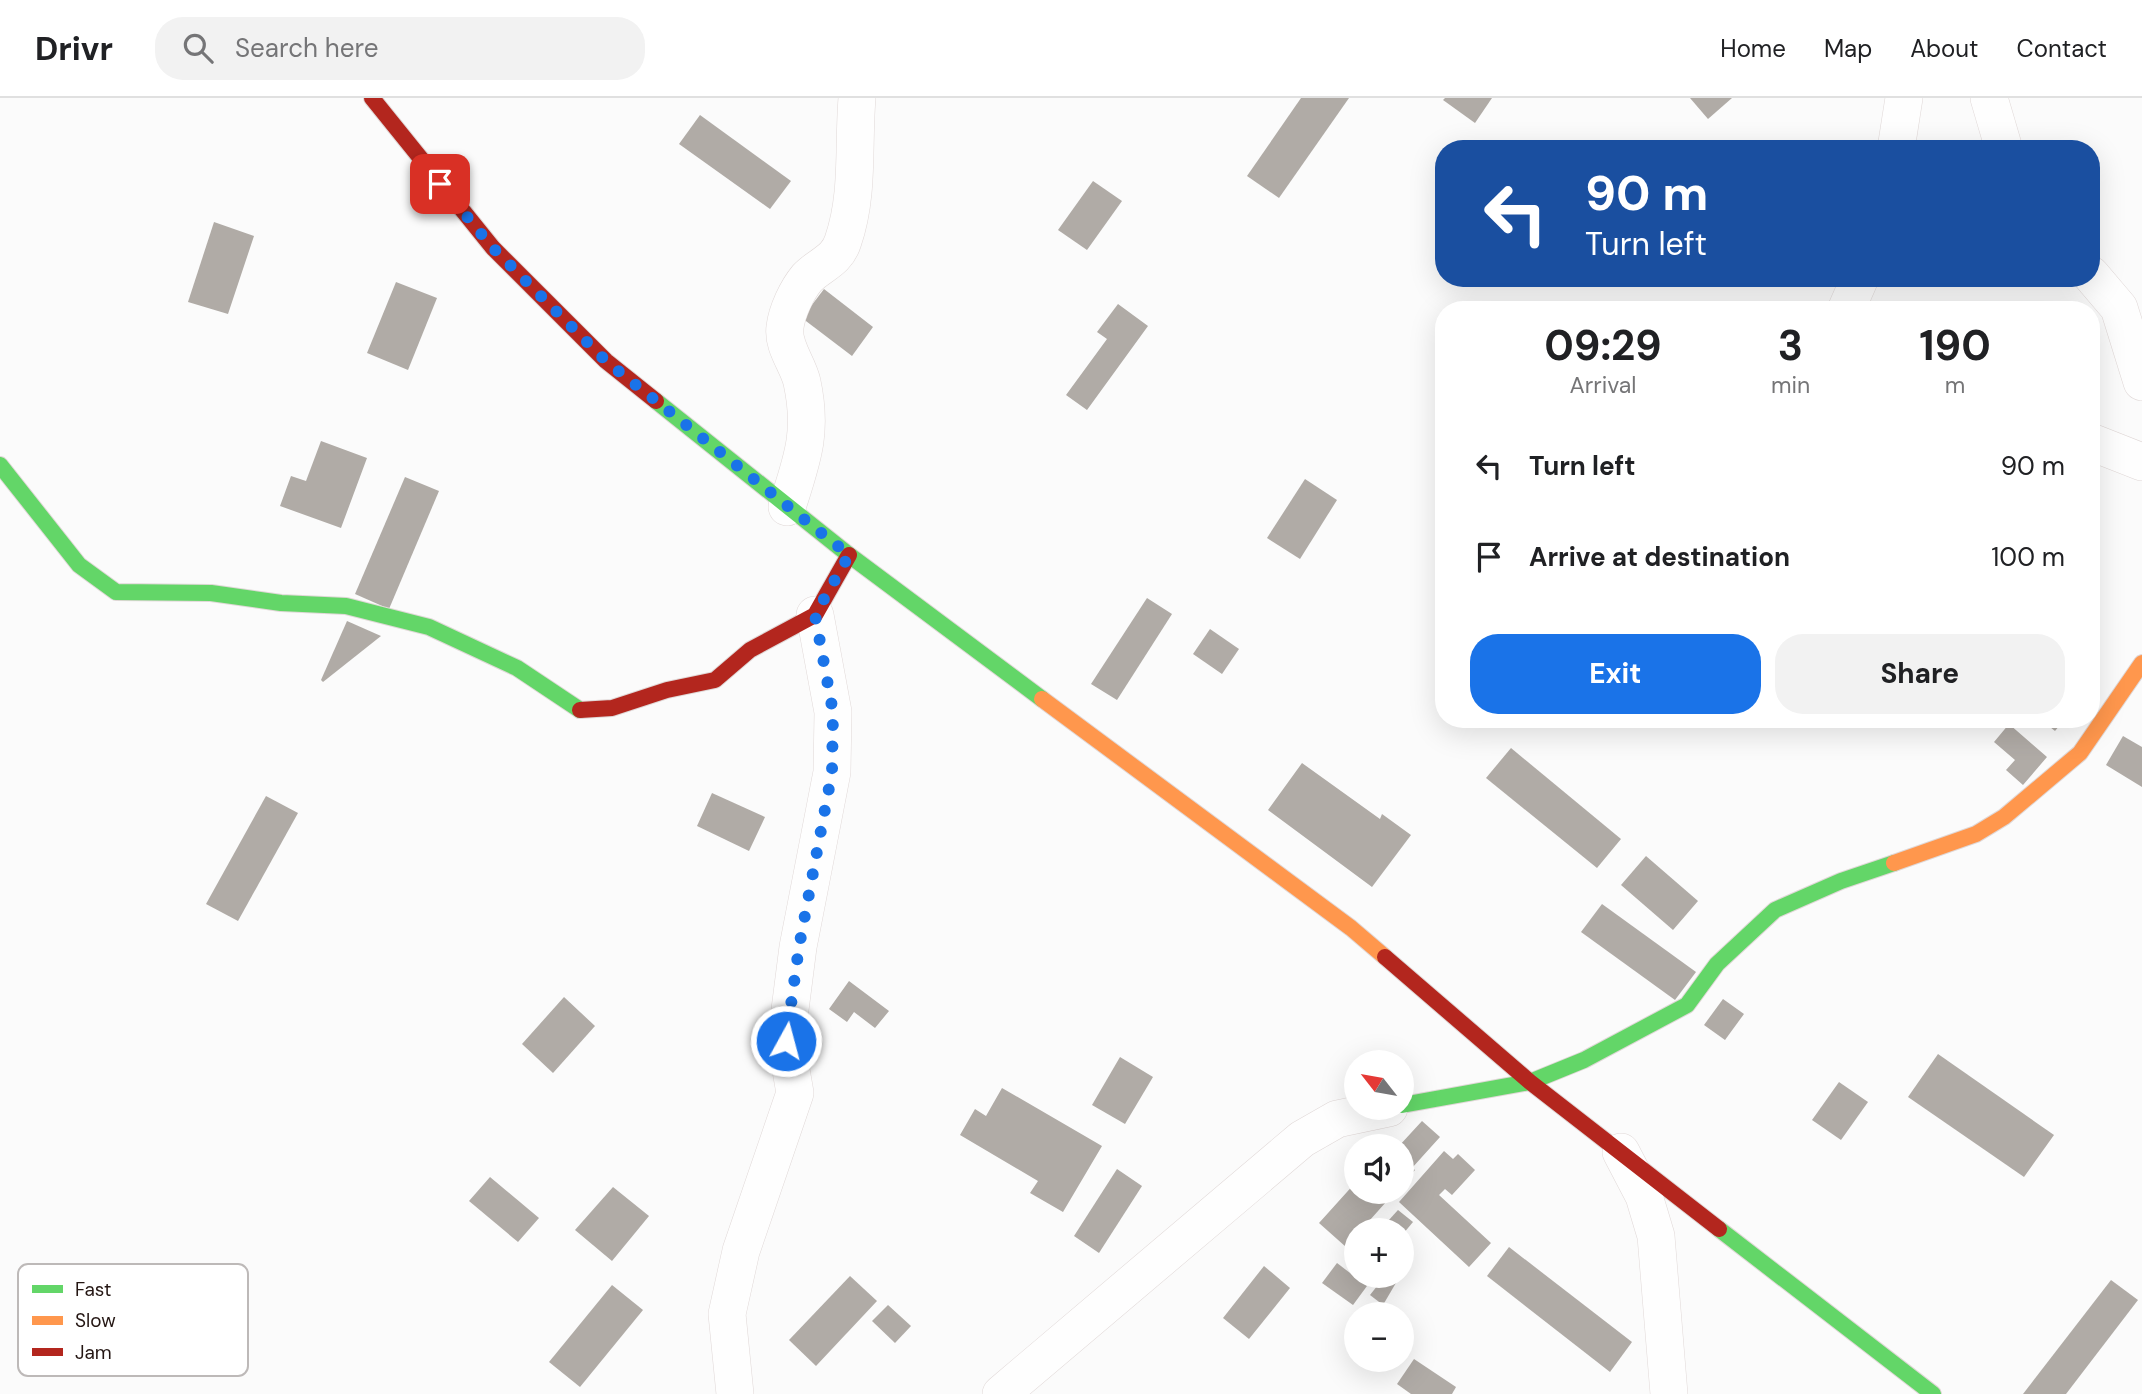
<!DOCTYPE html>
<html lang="en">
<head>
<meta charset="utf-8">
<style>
	:root { --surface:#fff; --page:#f2f2f2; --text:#202124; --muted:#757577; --line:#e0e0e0; --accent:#1a73e8 }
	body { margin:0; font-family:"DM Sans",sans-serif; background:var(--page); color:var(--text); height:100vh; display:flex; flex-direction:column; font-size:26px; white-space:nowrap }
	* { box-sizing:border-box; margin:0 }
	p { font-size:23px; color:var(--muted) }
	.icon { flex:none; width:38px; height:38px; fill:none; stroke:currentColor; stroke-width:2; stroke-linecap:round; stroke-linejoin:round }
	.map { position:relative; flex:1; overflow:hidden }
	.details { position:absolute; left:1435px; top:203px; width:665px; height:427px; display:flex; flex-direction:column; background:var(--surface); border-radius:28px; box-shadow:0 7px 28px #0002 }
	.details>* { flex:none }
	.hud { position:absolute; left:1435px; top:42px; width:665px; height:147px; border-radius:28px; box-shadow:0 7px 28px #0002; background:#1a4fa0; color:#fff; overflow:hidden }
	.needle { width:46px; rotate:301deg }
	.buttons { position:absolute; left:1344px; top:952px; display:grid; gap:14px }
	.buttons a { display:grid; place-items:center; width:70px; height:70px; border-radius:50%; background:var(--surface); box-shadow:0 7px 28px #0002; font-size:35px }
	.pin { position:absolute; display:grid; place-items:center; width:60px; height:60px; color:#fff; margin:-30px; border-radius:14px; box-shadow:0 4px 10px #0006 }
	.me { position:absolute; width:77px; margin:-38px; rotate:7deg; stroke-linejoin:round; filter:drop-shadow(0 0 5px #0008) }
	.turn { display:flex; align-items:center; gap:24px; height:147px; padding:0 35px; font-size:32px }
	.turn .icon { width:91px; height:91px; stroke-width:2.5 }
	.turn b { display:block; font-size:49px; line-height:60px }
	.eta { display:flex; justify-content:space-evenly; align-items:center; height:119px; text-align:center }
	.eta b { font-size:42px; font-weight:700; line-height:49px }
	.cta { display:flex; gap:14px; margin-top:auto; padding:14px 35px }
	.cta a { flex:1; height:80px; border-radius:28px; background:var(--accent); color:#fff; font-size:28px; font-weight:700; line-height:80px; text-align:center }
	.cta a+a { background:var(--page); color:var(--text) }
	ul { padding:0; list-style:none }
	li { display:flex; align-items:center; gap:21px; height:91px; padding:0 35px }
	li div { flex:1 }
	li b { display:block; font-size:26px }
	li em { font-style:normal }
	header { display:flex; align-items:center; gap:42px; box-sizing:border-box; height:98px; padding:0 35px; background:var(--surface); border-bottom:2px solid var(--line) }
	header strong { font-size:33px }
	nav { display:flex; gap:38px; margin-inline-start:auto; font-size:24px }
	.search { width:490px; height:63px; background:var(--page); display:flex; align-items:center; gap:18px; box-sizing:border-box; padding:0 24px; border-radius:28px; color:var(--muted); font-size:26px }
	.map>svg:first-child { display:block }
	.building { fill:#b0aba6 }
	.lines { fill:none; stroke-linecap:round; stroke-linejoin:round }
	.street-casing { stroke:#e0d8d7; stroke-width:38 }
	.fast-casing { stroke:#e0d8d7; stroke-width:18 }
	.slow-casing { stroke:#e0d8d7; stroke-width:18 }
	.jam-casing { stroke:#e0d8d7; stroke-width:18 }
	.street { stroke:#fefefe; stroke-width:37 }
	.fast { stroke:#63d668; stroke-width:16 }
	.slow { stroke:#ff974d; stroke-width:16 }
	.jam { stroke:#b3261e; stroke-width:16 }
	.route { stroke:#1a73e8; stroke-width:12; stroke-dasharray:0 21.6 }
	.key { fill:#fff; stroke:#bdb9b8; stroke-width:2 }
	.key-label { font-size:19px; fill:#241613 }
</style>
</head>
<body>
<header>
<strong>Drivr</strong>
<div class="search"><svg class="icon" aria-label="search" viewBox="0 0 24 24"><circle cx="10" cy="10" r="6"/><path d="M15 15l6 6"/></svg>Search here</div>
<nav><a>Home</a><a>Map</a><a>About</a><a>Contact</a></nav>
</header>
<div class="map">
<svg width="2142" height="1296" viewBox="0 0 2142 1296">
	<rect width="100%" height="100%" fill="#fbfbfb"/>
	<g class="building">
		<path d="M1301,0H1349L1279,100L1247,78Z"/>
		<path d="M1445,0H1492L1475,25L1443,2Z"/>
		<path d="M1690,0H1732L1708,21Z"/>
		<path d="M700,17L791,83L770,111L679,46Z"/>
		<path d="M1093,83L1122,103L1087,152L1058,132Z"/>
		<path d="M214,124L254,138L228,216L188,204Z"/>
		<path d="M396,184L437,200L408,272L367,255Z"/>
		<path d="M824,191L873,229L852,258L802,220Z"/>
		<path d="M1118,206L1148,228L1087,312L1066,297L1107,241L1097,234Z"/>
		<path d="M321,343L367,360L341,430L280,408L291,378L306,383Z"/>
		<path d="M405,379L439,393L389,511L355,496Z"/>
		<path d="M1305,381L1337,402L1300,461L1267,440Z"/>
		<path d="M1147,500L1172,516L1117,602L1091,586Z"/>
		<path d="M347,523L381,538L323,584L321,582Z"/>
		<path d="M1210,531L1239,551L1222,576L1193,556Z"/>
		<path d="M2040,621H2065L2055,633Z"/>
		<path d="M2009,626L2047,659L2023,687L2006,672L2015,662L1994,644Z"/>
		<path d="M2123,638L2142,649V689L2106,667Z"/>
		<path d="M1511,650L1621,741L1597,770L1486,680Z"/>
		<path d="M1302,665L1380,721L1382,716L1411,737L1372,789L1268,712Z"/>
		<path d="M712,695L765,719L749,753L697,728Z"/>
		<path d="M266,698L298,715L238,823L206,806Z"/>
		<path d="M1646,758L1698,803L1673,832L1621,787Z"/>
		<path d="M1602,806L1696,874L1675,902L1581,834Z"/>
		<path d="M849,883L889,913L875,930L854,914L847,924L829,911Z"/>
		<path d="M564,899L595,928L553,975L522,946Z"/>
		<path d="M1723,901L1744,916L1725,942L1704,927Z"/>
		<path d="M1938,956L2054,1037L2024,1079L1908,999Z"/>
		<path d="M1120,959L1153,979L1125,1026L1092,1007Z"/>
		<path d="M1839,984L1868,1004L1841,1042L1812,1022Z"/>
		<path d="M1002,990L1102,1048L1063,1114L1030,1095L1038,1083L960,1037L975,1011L986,1018Z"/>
		<path d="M1422,1023L1440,1039L1412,1070L1415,1072L1402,1087V1048H1399Z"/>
		<path d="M1444,1053L1453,1061L1458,1056L1475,1072L1452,1097L1445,1091L1439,1097L1491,1145L1469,1169L1399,1104Z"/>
		<path d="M1117,1071L1142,1088L1099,1155L1074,1138Z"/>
		<path d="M490,1079L539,1120L518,1144L469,1103Z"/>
		<path d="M1356,1084V1094H1395L1361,1132H1356V1137L1346,1149L1319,1125Z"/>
		<path d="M613,1089L649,1118L612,1163L575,1132Z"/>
		<path d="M1398,1112L1413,1124L1403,1136L1388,1123Z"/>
		<path d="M1509,1149L1632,1244L1610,1274L1487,1178Z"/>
		<path d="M1337,1165L1367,1188L1353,1207L1322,1185Z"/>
		<path d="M1264,1168L1290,1190L1249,1241L1223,1220Z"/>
		<path d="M850,1178L877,1203L816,1268L789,1242Z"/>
		<path d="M1385,1178H1400L1383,1207L1370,1197Z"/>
		<path d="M2111,1182L2138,1202L2066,1296H2023Z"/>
		<path d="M612,1187L643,1212L580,1289L549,1264Z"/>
		<path d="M888,1207L911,1228L895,1245L872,1223Z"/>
		<path d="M1414,1261L1456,1289L1452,1296H1411L1397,1286Z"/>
	</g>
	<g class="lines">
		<g class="street-casing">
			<g id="street">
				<path d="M1989,0L2004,51"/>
				<path d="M1896,51L1904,0"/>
				<path d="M2091,177L2119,210L2142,284"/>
				<path d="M1846,212L1860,180"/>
				<path d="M2091,344L2142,364"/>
				<path d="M787,409C802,362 813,335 802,284C798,266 782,248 785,229C787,213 797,192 807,180C819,167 837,163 843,143C859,97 853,48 857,0"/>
				<path d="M1621,1054L1644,1098L1656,1138L1669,1296"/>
				<path d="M735,1296L727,1216L741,1153L795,995L786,943L798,849L832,674L833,614L815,517"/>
				<path d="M1001,1296L1302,1041L1337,1021L1389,1010"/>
			</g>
		</g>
		<g class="fast-casing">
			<g id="fast">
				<path d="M656,303L849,457L1042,601"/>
				<path d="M0,367L79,467L116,494L211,495L281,505L346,508L429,529L517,570L580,612"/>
				<path d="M1402,1007L1530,984L1584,962L1687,907L1717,866L1775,812L1841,783L1894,765"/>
				<path d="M1719,1131L1933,1296"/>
			</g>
		</g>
		<g class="slow-casing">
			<g id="slow">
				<path d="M1042,601L1351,830L1385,859"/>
				<path d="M1894,765L1976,736L2004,719L2080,655L2142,565"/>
			</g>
		</g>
		<g class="jam-casing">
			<g id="jam">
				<path d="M372,0L493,150L606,263L656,303"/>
				<path d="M580,612L612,610L667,592L715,582L750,552L815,517L849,457"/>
				<path d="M1385,859L1530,984L1719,1131"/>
			</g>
		</g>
		<use href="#street" class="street"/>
		<use href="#fast" class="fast"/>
		<use href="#slow" class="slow"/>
		<use href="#jam" class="jam"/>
	</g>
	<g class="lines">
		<path class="route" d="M440,86L493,150L606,263L849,457L815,517L833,614L832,674L799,849L786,943"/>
	</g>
	<rect x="18" y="1166" width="230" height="112" rx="10" class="key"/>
	<rect x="32" y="1187" width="31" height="8" fill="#63d668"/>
	<rect x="32" y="1218" width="31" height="9" fill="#ff974d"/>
	<rect x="32" y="1250" width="31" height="8" fill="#b3261e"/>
	<g class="key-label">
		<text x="75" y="1198">Fast</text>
		<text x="75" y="1229">Slow</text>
		<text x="75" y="1261">Jam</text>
	</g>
</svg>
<div class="buttons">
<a><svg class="needle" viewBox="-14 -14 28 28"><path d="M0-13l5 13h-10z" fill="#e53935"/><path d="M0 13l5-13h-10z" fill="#757577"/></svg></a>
<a><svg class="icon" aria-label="sound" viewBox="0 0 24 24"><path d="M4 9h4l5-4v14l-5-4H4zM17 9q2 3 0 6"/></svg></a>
<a>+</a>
<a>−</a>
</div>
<div class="pin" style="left:440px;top:86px;background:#d93025"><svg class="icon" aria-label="arrive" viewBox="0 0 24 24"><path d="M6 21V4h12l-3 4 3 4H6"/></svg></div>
<svg class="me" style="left:786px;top:943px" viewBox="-20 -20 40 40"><circle r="17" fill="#1a73e8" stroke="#fff" stroke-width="3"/><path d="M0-11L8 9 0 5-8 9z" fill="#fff"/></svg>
<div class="hud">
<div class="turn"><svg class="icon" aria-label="left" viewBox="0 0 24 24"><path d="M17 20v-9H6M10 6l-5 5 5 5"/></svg><div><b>90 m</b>Turn left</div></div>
</div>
<section class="details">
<div class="eta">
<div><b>09:29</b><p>Arrival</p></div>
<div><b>3</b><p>min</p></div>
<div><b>190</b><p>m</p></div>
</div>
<ul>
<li><svg class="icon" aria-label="left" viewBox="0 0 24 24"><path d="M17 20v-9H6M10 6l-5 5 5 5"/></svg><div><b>Turn left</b></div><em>90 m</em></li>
<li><svg class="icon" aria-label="arrive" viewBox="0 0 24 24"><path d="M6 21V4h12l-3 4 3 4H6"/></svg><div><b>Arrive at destination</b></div><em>100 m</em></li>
</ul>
<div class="cta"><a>Exit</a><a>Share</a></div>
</section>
</div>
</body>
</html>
